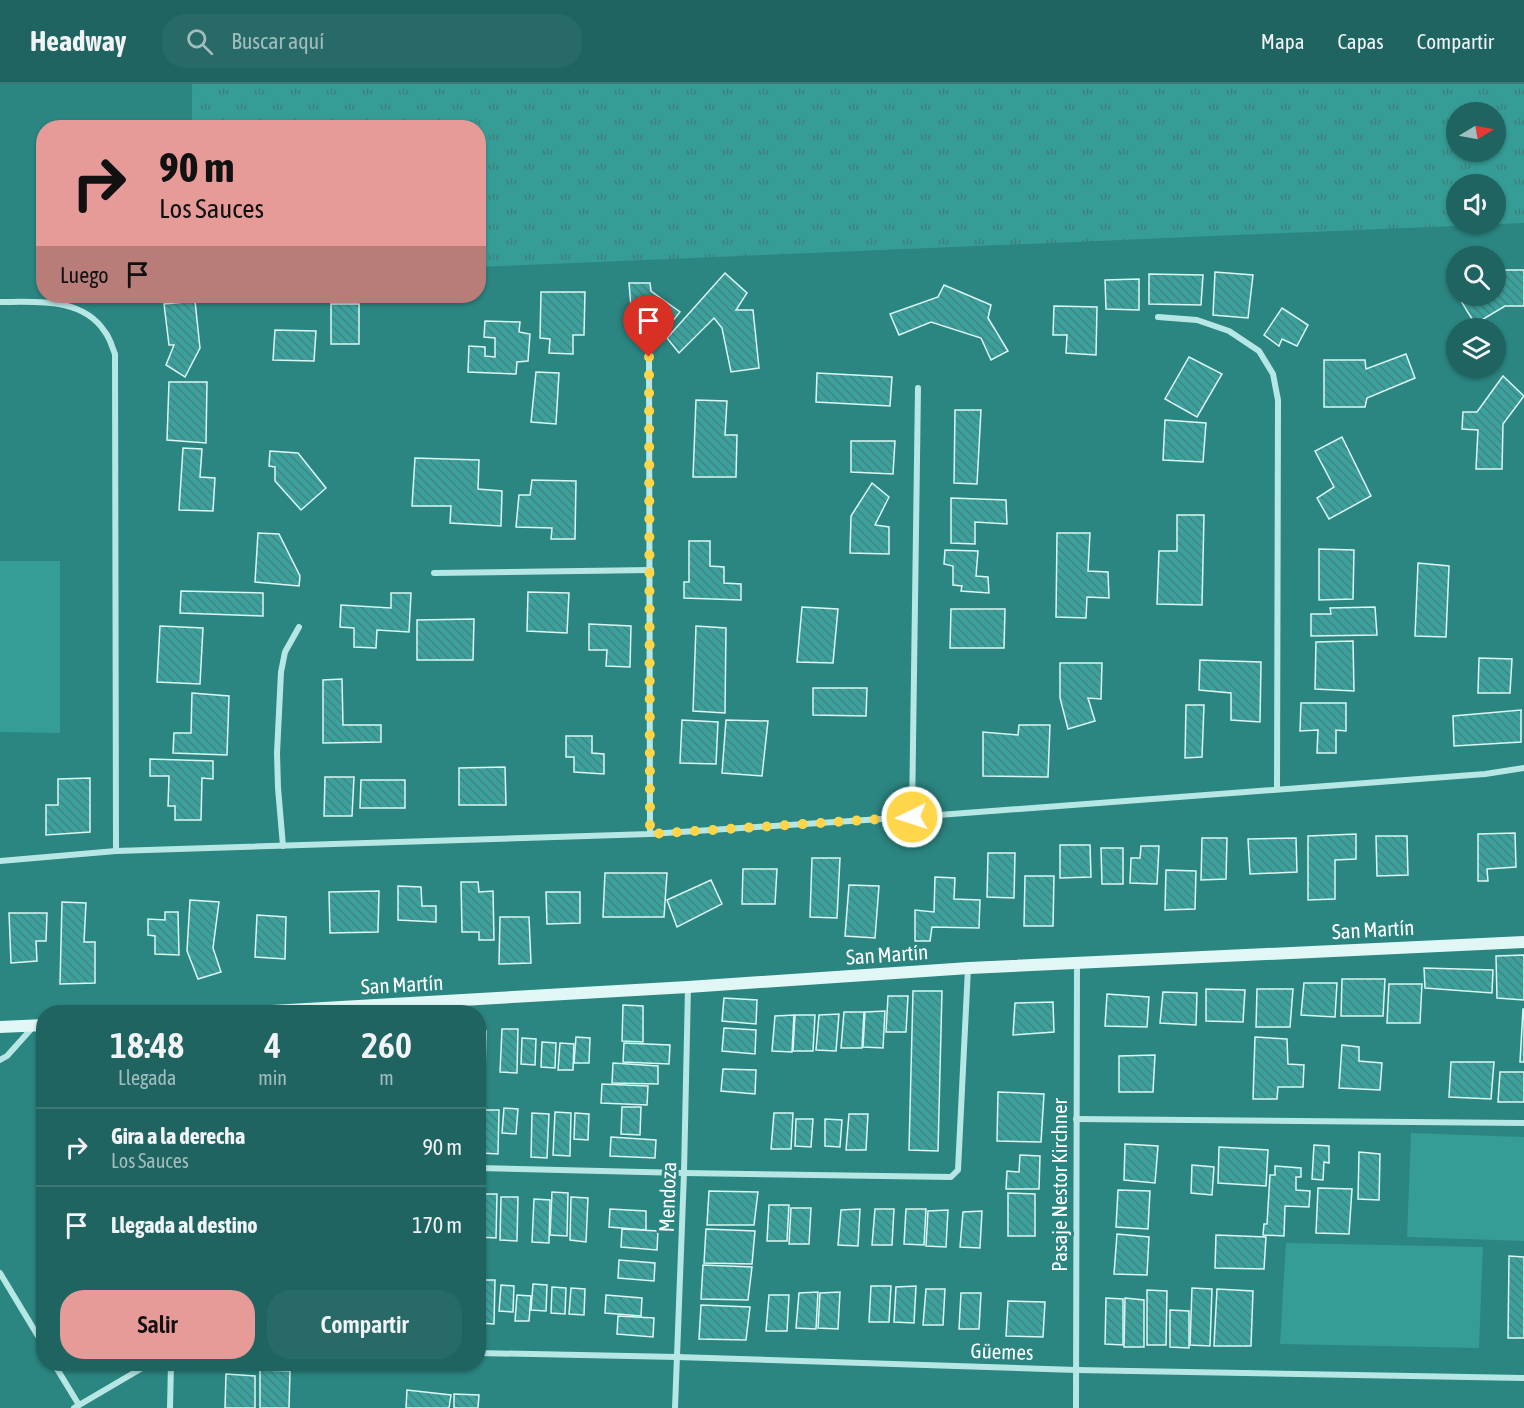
<!DOCTYPE html>
<html lang="es">
<head>
<meta charset="utf-8">
<style>
	:root { --surface:#206461; --page:#286a67; --text:#f1f3f6; --muted:#a2bdbd; --line:#3d7876; --accent:#e69b98 }
	body { margin:0; font-family:"Asap Condensed",sans-serif; background:var(--page); color:var(--text); height:100vh; display:flex; flex-direction:column; font-size:22px; white-space:nowrap }
	* { box-sizing:border-box; margin:0 }
	p { font-size:20px; color:var(--muted) }
	.icon { flex:none; width:33px; height:33px; fill:none; stroke:currentColor; stroke-width:2; stroke-linecap:round; stroke-linejoin:round }
	.map { position:relative; flex:1; overflow:hidden }
	.side { position:absolute; left:36px; top:921px; width:450px; height:366px; display:flex; flex-direction:column; background:var(--surface); border-radius:24px; box-shadow:0 2px 4px #0004 }
	.side>* { flex:none }
	.hud { position:absolute; left:36px; top:36px; width:450px; height:183px; border-radius:24px; box-shadow:0 2px 4px #0004; background:#e69b98; color:#111; overflow:hidden }
	.needle { width:39px; rotate:80deg }
	.controls { position:absolute; left:1446px; top:18px; display:grid; gap:12px }
	.controls a { display:grid; place-items:center; width:60px; height:60px; border-radius:50%; background:var(--surface); box-shadow:0 2px 4px #0004; font-size:30px }
	.pin { position:absolute; display:grid; place-items:center; width:51px; height:51px; color:#fff; margin:-62px -26px; border-radius:50% 50% 50% 0; rotate:-45deg; box-shadow:0 0 6px #0007 }
	.pin .icon { rotate:45deg }
	.me { position:absolute; width:66px; margin:-33px; rotate:266deg; stroke-linejoin:round; filter:drop-shadow(0 0 4px #0008) }
	.turn { display:flex; align-items:center; gap:21px; height:126px; padding:0 24px; font-size:27px }
	.turn .icon { width:78px; height:78px; stroke-width:2.5 }
	.turn b { display:block; font-size:42px; line-height:51px }
	.then { display:flex; align-items:center; height:57px; padding:0 24px; background:#0003; gap:12px; font-size:22px }
	.eta { display:flex; justify-content:space-evenly; align-items:center; height:102px; text-align:center }
	.eta b { font-size:36px; font-weight:600; line-height:42px }
	.button { display:flex; gap:12px; margin-top:auto; padding:12px 24px }
	.button a { flex:1; height:69px; border-radius:24px; background:var(--accent); color:#111; font-size:24px; font-weight:600; line-height:69px; text-align:center }
	.button a+a { background:var(--page); color:var(--text) }
	ul { padding:0; list-style:none }
	li { display:flex; align-items:center; gap:18px; height:78px; padding:0 24px; border-top:2px solid var(--line) }
	li div { flex:1 }
	li b { display:block; font-size:22px }
	li em { font-style:normal }
	header { display:flex; align-items:center; gap:36px; box-sizing:border-box; height:84px; padding:0 30px; background:var(--surface); border-bottom:2px solid var(--line) }
	header strong { font-size:28px }
	nav { display:flex; gap:33px; margin-inline-start:auto; font-size:21px }
	.search { width:420px; height:54px; background:var(--page); display:flex; align-items:center; gap:15px; box-sizing:border-box; padding:0 21px; border-radius:24px; color:var(--muted); font-size:22px }
	.map>svg:first-child { display:block }
	.grass { fill:url(#grass-tufts); fill-rule:evenodd }
	.green { fill:#369c96 }
	.building { fill:url(#building-back-hatch); stroke:#daf6f4; stroke-width:1.5 }
	.lines { fill:none; stroke-linecap:round; stroke-linejoin:round }
	.street { stroke:#b6e7e4; stroke-width:6 }
	.secondary { stroke:#e0f7f6; stroke-width:12 }
	.route { stroke:#ffd54a; stroke-width:10; stroke-dasharray:0 18 }
	.labels { text-anchor:middle; dominant-baseline:central; stroke-width:6; stroke-linejoin:round; paint-order:stroke }
	.street-label { font-size:21px; fill:#fff; stroke:#2b8581 }
</style>
</head>
<body>
<header>
<strong>Headway</strong>
<div class="search"><svg class="icon" aria-label="search" viewBox="0 0 24 24"><circle cx="10" cy="10" r="6"/><path d="M15 15l6 6"/></svg>Buscar aquí</div>
<nav><a>Mapa</a><a>Capas</a><a>Compartir</a></nav>
</header>
<div class="map">
<svg width="1524" height="1324" viewBox="0 0 1524 1324">
	<defs>
		<pattern id="grass-tufts" width="24" height="20" patternUnits="userSpaceOnUse" patternTransform="scale(1.5)"><rect width="24" height="20" fill="#369c96"/><path d="M3 7l-1-3M5 7V3M7 7l1-3M15 17l-1-3M17 17v-4M19 17l1-3" fill="none" stroke="#3e807c"/></pattern>
		<pattern id="building-back-hatch" width="6" height="6" patternUnits="userSpaceOnUse" patternTransform="scale(1.5)"><rect width="6" height="6" fill="#3ca19c"/><path d="M-1 5l2 2M0 0l6 6M5-1l2 2" fill="none" stroke="#428380"/></pattern>
	</defs>
	<rect width="100%" height="100%" fill="#2b8581"/>
	<path class="grass" d="M192,0H1524V139L479,183L478,44L192,43ZM1456,28H1496V68H1456ZM1456,100H1496V140H1456Z"/>
	<g class="green">
		<path d="M0,477H60V649L0,648Z"/>
		<path d="M1411,1049L1524,1053V1157L1407,1153Z"/>
		<path d="M1286,1159L1483,1163L1479,1264L1280,1260Z"/>
	</g>
	<g class="building">
		<path d="M1499,186H1524V222H1505L1475,240L1458,212H1496V193L1498,191Z"/>
		<path d="M1215,188L1253,191L1248,234L1213,231Z"/>
		<path d="M725,189L747,209L736,226H753L759,284L731,288L722,244L714,234L679,269L667,254Z"/>
		<path d="M1149,190L1203,191L1201,221L1149,220Z"/>
		<path d="M1139,195V226L1106,225L1105,196Z"/>
		<path d="M629,199H650L651,207L680,228L667,244L640,223H631Z"/>
		<path d="M944,201L991,221L988,234L1008,267L991,276L981,254L931,238L899,251L890,230L938,213Z"/>
		<path d="M541,208H585L584,251H573V270L549,269L550,255L540,254Z"/>
		<path d="M195,217L200,264L185,293L166,281L174,261H169L164,220Z"/>
		<rect x="331" y="220" width="28" height="40"/>
		<path d="M1054,222L1097,223L1096,271L1066,269L1067,251H1053Z"/>
		<path d="M1282,224L1308,241L1297,262L1282,255L1279,262L1264,251Z"/>
		<path d="M485,237L520,238L519,248L530,250L528,277L517,278L516,290L468,288L469,262L485,263V272L495,273V254L484,253Z"/>
		<path d="M275,246L316,247L314,277L273,276Z"/>
		<path d="M1406,270L1415,294L1367,314L1365,323H1324V276H1365L1366,285Z"/>
		<path d="M1189,273L1222,290L1197,333L1165,315Z"/>
		<path d="M536,288L559,289L556,340L531,338Z"/>
		<path d="M817,289L892,293L890,322L816,318Z"/>
		<path d="M1503,292L1524,312L1503,340L1502,385H1476L1478,346L1462,345L1463,328H1477Z"/>
		<path d="M169,298H207L206,359L167,356Z"/>
		<path d="M696,316L727,317L725,351H737L736,393H693Z"/>
		<path d="M955,326H981L977,400L954,399Z"/>
		<path d="M1165,336L1206,339L1203,378L1163,376Z"/>
		<path d="M1342,353L1371,412L1329,435L1317,414L1334,403L1315,367Z"/>
		<path d="M851,357H895L893,390L851,388Z"/>
		<path d="M183,364L202,365L200,393L215,394L213,427L179,426Z"/>
		<path d="M270,367L298,369L326,404L301,426L275,397V383L269,382Z"/>
		<path d="M415,374L479,376L478,405L502,407L501,442L450,439L451,422H412Z"/>
		<path d="M532,396L576,397L575,455H551L552,444L516,443L519,411H530Z"/>
		<path d="M872,399L889,413L875,441L889,443V470L850,469L851,432Z"/>
		<path d="M951,414L1006,416L1007,440L975,438V460L951,459Z"/>
		<path d="M1177,431H1204L1202,521L1157,520L1159,467H1177Z"/>
		<path d="M258,449L279,450L300,492L299,502L255,498Z"/>
		<path d="M1057,449H1090L1088,487L1108,488L1109,514L1087,513L1086,534L1056,533Z"/>
		<path d="M689,457H710V482L724,483V499L741,500V516L684,514V498H689Z"/>
		<path d="M1319,465L1354,466L1353,515L1319,516Z"/>
		<path d="M945,466L978,467L976,492L988,493L989,509L961,507L962,502L953,501V482L944,480Z"/>
		<path d="M1418,479L1449,482L1446,553L1415,552Z"/>
		<path d="M181,507L263,509V532L180,529Z"/>
		<path d="M528,508L569,509L567,549L527,547Z"/>
		<path d="M391,509H411L409,548L377,546L376,564L354,563V544L340,543L341,521L391,524Z"/>
		<path d="M802,523L838,525L833,579L797,578Z"/>
		<path d="M1375,523L1377,551L1311,552V530H1331L1330,524Z"/>
		<path d="M951,525H1005L1004,564H950Z"/>
		<path d="M474,535L473,576H417V536Z"/>
		<path d="M589,540L631,542L630,583L606,582L607,566H589Z"/>
		<path d="M160,542L203,544L200,600L157,598Z"/>
		<path d="M696,542L726,544L725,629L693,627Z"/>
		<path d="M1353,557L1354,607L1315,605L1316,558Z"/>
		<path d="M1479,574L1512,575L1510,609H1478Z"/>
		<path d="M1200,576L1261,578L1260,638L1231,636V609L1199,606Z"/>
		<path d="M1060,579H1102L1101,615L1088,614L1095,637L1068,645L1060,614Z"/>
		<path d="M342,595L343,641H381V658L323,659V596Z"/>
		<path d="M813,604H867L866,632L813,631Z"/>
		<path d="M192,609L229,612L227,671L173,669L174,649H191Z"/>
		<path d="M1301,619H1346V647L1336,646V669H1317L1318,646L1300,647Z"/>
		<path d="M1186,621H1204L1202,673L1185,674Z"/>
		<path d="M1521,626V658L1454,662L1453,632Z"/>
		<path d="M682,636L718,638L716,680L680,679Z"/>
		<path d="M726,636L768,637L762,692L722,689Z"/>
		<path d="M1019,641H1050L1048,693L983,692V648L1018,651Z"/>
		<path d="M566,652H592V669L604,670V690L574,688V673H566Z"/>
		<path d="M150,675L213,677V695L202,694L201,736H175V722H168L169,692H150Z"/>
		<path d="M505,683L506,721H459V684Z"/>
		<path d="M325,693H354L352,732H324Z"/>
		<path d="M90,694V748L46,751V721H58V695Z"/>
		<path d="M361,696H405V724H360Z"/>
		<path d="M1515,749L1516,783L1487,785L1488,797H1478V750Z"/>
		<path d="M1356,750V775L1335,776V815L1308,816V752Z"/>
		<path d="M1376,752H1407L1408,791L1377,792Z"/>
		<path d="M1202,754H1227L1226,795L1201,796Z"/>
		<path d="M1296,754L1297,788L1250,790L1248,755Z"/>
		<path d="M1060,761H1090L1091,793L1060,794Z"/>
		<path d="M1141,762H1159L1157,800L1130,799L1131,774H1140Z"/>
		<path d="M1101,764H1123V800H1102Z"/>
		<path d="M988,769H1015L1014,814L987,813Z"/>
		<path d="M812,774H840L837,834L810,833Z"/>
		<path d="M743,785H777L775,820H742Z"/>
		<path d="M1166,786L1196,787L1195,825L1165,826Z"/>
		<path d="M605,789H667L664,833H603Z"/>
		<path d="M1025,792H1054L1053,842H1024Z"/>
		<path d="M935,793L955,794L954,815L980,816L979,844L932,843L930,857H915V826L934,828Z"/>
		<path d="M711,796L722,820L677,843L667,816Z"/>
		<path d="M461,798H478L479,808L493,807L494,856H479V848H462Z"/>
		<path d="M849,801L879,802L875,854L845,852Z"/>
		<path d="M398,802L421,803L422,822H436V838L398,836Z"/>
		<path d="M379,807L378,848L330,849L329,808Z"/>
		<path d="M546,808H580V839L547,840Z"/>
		<path d="M190,816L219,818L213,864L221,888L198,895L187,867Z"/>
		<path d="M62,818L86,819L84,858H95V899L60,900Z"/>
		<path d="M165,828H178L179,871L155,870V852L148,851V835L165,836Z"/>
		<path d="M9,829H47L46,857H36L37,877L11,879Z"/>
		<path d="M257,831L286,833L285,875L255,873Z"/>
		<path d="M500,833H529L531,879L499,880Z"/>
		<path d="M1524,871V916L1497,914L1496,872Z"/>
		<path d="M1424,884L1493,886L1492,909L1425,904Z"/>
		<path d="M1342,895H1385L1383,932H1341Z"/>
		<path d="M1304,899H1337L1335,933L1301,931Z"/>
		<path d="M1389,900H1422L1420,939H1387Z"/>
		<path d="M1206,905L1245,906L1243,938L1206,937Z"/>
		<path d="M1257,905H1293L1290,943H1256Z"/>
		<path d="M913,907H942L938,1067L909,1066Z"/>
		<path d="M1163,908L1197,909L1196,941L1160,939Z"/>
		<path d="M1107,910L1149,913L1147,943L1105,942Z"/>
		<path d="M888,912H908L906,948H886Z"/>
		<path d="M724,914L757,916L756,940L722,937Z"/>
		<path d="M1053,918L1054,948L1013,951L1015,919Z"/>
		<path d="M623,921L643,922V958L622,957Z"/>
		<path d="M1523,925H1524V978H1520Z"/>
		<path d="M885,927L883,964L863,963L865,928Z"/>
		<path d="M844,928H864L862,964H841Z"/>
		<path d="M839,930L836,967L816,966L819,931Z"/>
		<path d="M794,931L792,968L772,967L775,932Z"/>
		<path d="M795,931H815L813,967H793Z"/>
		<path d="M724,944L756,946L755,970L722,967Z"/>
		<path d="M502,945H518L517,989L500,988Z"/>
		<path d="M478,947H486L485,990H478Z"/>
		<path d="M576,953L590,954L589,979H574Z"/>
		<path d="M1255,953L1287,955L1288,980L1304,981L1303,1003H1278L1277,1015H1253Z"/>
		<path d="M522,954L536,955L535,981L521,980Z"/>
		<path d="M542,958L556,959L555,984L541,983Z"/>
		<path d="M560,959L574,960L573,986H558Z"/>
		<path d="M624,959L670,961L669,980L623,978Z"/>
		<path d="M1342,961L1359,963V977L1382,979L1380,1006L1339,1004Z"/>
		<path d="M1155,971L1153,1008H1119V972Z"/>
		<path d="M1451,978H1494L1491,1015L1449,1013Z"/>
		<path d="M613,979L658,982V1000L612,999Z"/>
		<path d="M723,985L756,986L755,1010L721,1007Z"/>
		<path d="M1500,988H1524V1018H1498Z"/>
		<path d="M602,1000L648,1002L647,1021L601,1019Z"/>
		<path d="M998,1008L1044,1010L1041,1058L997,1057Z"/>
		<path d="M622,1023H641L640,1051L621,1050Z"/>
		<path d="M504,1024L518,1025L516,1050L502,1049Z"/>
		<path d="M483,1026H499L498,1070L481,1069Z"/>
		<path d="M555,1028L571,1029L570,1072L553,1071Z"/>
		<path d="M532,1029L549,1030L547,1074L531,1073Z"/>
		<path d="M575,1029L589,1030L588,1056L574,1055Z"/>
		<path d="M774,1029H793L791,1065H771Z"/>
		<path d="M849,1030H868L866,1066H846Z"/>
		<path d="M796,1035H813L811,1063L795,1062Z"/>
		<path d="M825,1035L842,1036L840,1063L825,1062Z"/>
		<path d="M611,1053L656,1056L655,1074L610,1072Z"/>
		<path d="M1125,1060L1158,1062L1155,1099L1124,1096Z"/>
		<path d="M1314,1061L1329,1062V1079L1324,1078L1323,1096L1312,1095Z"/>
		<path d="M1219,1063L1268,1066L1266,1102L1218,1099Z"/>
		<path d="M1359,1068L1380,1070L1379,1116L1358,1115Z"/>
		<path d="M1020,1071L1040,1072L1039,1105H1006L1007,1087L1019,1088Z"/>
		<path d="M1192,1081L1214,1083L1212,1111L1191,1109Z"/>
		<path d="M1275,1082L1301,1084V1093H1296V1106L1310,1107L1309,1123L1285,1122L1284,1152L1263,1151L1264,1140H1267L1270,1091H1275Z"/>
		<path d="M1318,1104L1352,1105L1349,1150L1316,1149Z"/>
		<path d="M1118,1106L1150,1107L1148,1145L1116,1143Z"/>
		<path d="M709,1107L758,1108L754,1141H707Z"/>
		<path d="M552,1108L568,1109L567,1152L550,1151Z"/>
		<path d="M1008,1109L1035,1110V1152H1008Z"/>
		<path d="M481,1110H497L496,1154L479,1153Z"/>
		<path d="M501,1113H518L517,1157L500,1156Z"/>
		<path d="M571,1113L588,1114L586,1158L570,1156Z"/>
		<path d="M534,1115L550,1116L549,1159L532,1158Z"/>
		<path d="M769,1121H789L787,1157H767Z"/>
		<path d="M791,1124H811L809,1160H789Z"/>
		<path d="M610,1125L646,1127V1146L609,1143Z"/>
		<path d="M860,1125L858,1162L838,1161L841,1126Z"/>
		<path d="M875,1125H894L892,1161H872Z"/>
		<path d="M906,1125H926L924,1161L904,1160Z"/>
		<path d="M948,1126L946,1163L926,1162L928,1127Z"/>
		<path d="M982,1127L980,1164L960,1163L963,1128Z"/>
		<path d="M622,1145L658,1147L657,1166L621,1163Z"/>
		<path d="M706,1145L755,1147L752,1180L704,1179Z"/>
		<path d="M1117,1150L1149,1153L1147,1191L1114,1190Z"/>
		<path d="M1216,1151L1266,1153L1264,1185L1215,1184Z"/>
		<path d="M1509,1172L1524,1173V1254H1508Z"/>
		<path d="M619,1176L655,1179L654,1197L618,1194Z"/>
		<path d="M703,1181L752,1183L748,1216L701,1215Z"/>
		<path d="M479,1196H495L494,1240L478,1239Z"/>
		<path d="M533,1200L547,1201L546,1227L531,1226Z"/>
		<path d="M501,1201L514,1202L513,1228L499,1227Z"/>
		<path d="M871,1202H891L889,1238H869Z"/>
		<path d="M916,1202L914,1239L894,1238L896,1203Z"/>
		<path d="M552,1203L566,1204L565,1230L551,1229Z"/>
		<path d="M571,1204L585,1205L584,1231L569,1230Z"/>
		<path d="M1192,1204L1212,1205L1210,1262L1190,1261Z"/>
		<path d="M926,1205H945L943,1241H923Z"/>
		<path d="M1217,1205L1253,1207L1251,1262H1214Z"/>
		<path d="M1147,1206L1167,1207L1166,1261H1147Z"/>
		<path d="M818,1208L816,1245L796,1244L799,1209Z"/>
		<path d="M840,1208L838,1245L818,1244L820,1209Z"/>
		<path d="M961,1209H981L979,1245H959Z"/>
		<path d="M517,1211L531,1212L529,1237H515Z"/>
		<path d="M606,1211L642,1214L641,1232L605,1229Z"/>
		<path d="M769,1211H789L787,1247H766Z"/>
		<path d="M1106,1214L1123,1215V1261L1105,1260Z"/>
		<path d="M1125,1214L1144,1216V1263H1124Z"/>
		<path d="M1008,1217L1045,1218L1043,1253L1006,1252Z"/>
		<path d="M701,1221L750,1223L746,1256L699,1255Z"/>
		<path d="M1170,1226L1189,1227V1264L1170,1263Z"/>
		<path d="M618,1232L654,1234L653,1253L617,1250Z"/>
		<path d="M260,1286L290,1287L289,1324H260Z"/>
		<path d="M226,1290L255,1292V1324H225Z"/>
		<path d="M407,1306L451,1311L449,1324H406Z"/>
		<path d="M454,1310L479,1311L478,1324H454Z"/>
	</g>
	<g class="lines">
		<g class="street">
			<path d="M0,218C36,218 83,213 105,248C110,254 112,263 115,270L116,767"/>
			<path d="M1158,233L1197,236L1229,247L1259,267L1273,290L1278,316L1277,705"/>
			<path d="M649,273L650,750"/>
			<path d="M434,489L651,486"/>
			<path d="M912,733L918,304"/>
			<path d="M283,762L278,704L277,669L281,588L285,568L299,543"/>
			<path d="M0,777L116,767L650,750L912,733L1485,690L1524,684"/>
			<path d="M0,976L7,972L33,943"/>
			<path d="M1076,1035L1524,1039"/>
			<path d="M478,1084L684,1089L951,1093L958,1086L968,884"/>
			<path d="M0,1189L44,1262"/>
			<path d="M478,1269L677,1273L1076,1286L1524,1294"/>
			<path d="M54,1280L79,1321"/>
			<path d="M74,1324L149,1280"/>
			<path d="M170,1324L171,1280"/>
			<path d="M675,1324L684,1089L688,903"/>
			<path d="M1076,1324L1077,879"/>
		</g>
		<g class="secondary">
			<path d="M253,928L688,903L969,884L1524,858"/>
			<path d="M0,943L44,941"/>
		</g>
	</g>
	<g class="lines">
		<path class="route" d="M649,273L650,750L912,733"/>
	</g>
	<g class="labels">
		<g class="street-label">
			<text transform="translate(1373 845) rotate(-3)">San Martín</text>
			<text transform="translate(887 870) rotate(-4)">San Martín</text>
			<text transform="translate(402 900) rotate(-3)">San Martín</text>
			<text transform="translate(1059 1101) rotate(-90)">Pasaje Nestor Kirchner</text>
			<text transform="translate(667 1113) rotate(-88)">Mendoza</text>
			<text transform="translate(1002 1267) rotate(2)">Güemes</text>
		</g>
	</g>
</svg>
<div class="controls">
<a><svg class="needle" viewBox="-14 -14 28 28"><path d="M0-13l5 13h-10z" fill="#e53935"/><path d="M0 13l5-13h-10z" fill="#a2bdbd"/></svg></a>
<a><svg class="icon" aria-label="sound" viewBox="0 0 24 24"><path d="M4 9h4l5-4v14l-5-4H4zM17 9q2 3 0 6"/></svg></a>
<a><svg class="icon" aria-label="search" viewBox="0 0 24 24"><circle cx="10" cy="10" r="6"/><path d="M15 15l6 6"/></svg></a>
<a><svg class="icon" aria-label="layers" viewBox="0 0 24 24"><path d="M12 4l9 5-9 5-9-5zM3 14l9 5 9-5"/></svg></a>
</div>
<div class="pin" style="left:649px;top:273px;background:#d93025"><svg class="icon" aria-label="arrive" viewBox="0 0 24 24"><path d="M6 21V4h12l-3 4 3 4H6"/></svg></div>
<svg class="me" style="left:912px;top:733px" viewBox="-20 -20 40 40"><circle r="17" fill="#ffd54a" stroke="#fff" stroke-width="3"/><path d="M0-11L8 9 0 5-8 9z" fill="#fff"/></svg>
<div class="hud">
<div class="turn"><svg class="icon" aria-label="right" viewBox="0 0 24 24"><path d="M7 20v-9h11M14 6l5 5-5 5"/></svg><div><b>90 m</b>Los Sauces</div></div>
<div class="then">Luego<svg class="icon" aria-label="arrive" viewBox="0 0 24 24"><path d="M6 21V4h12l-3 4 3 4H6"/></svg></div>
</div>
<section class="side">
<div class="eta">
<div><b>18:48</b><p>Llegada</p></div>
<div><b>4</b><p>min</p></div>
<div><b>260</b><p>m</p></div>
</div>
<ul>
<li><svg class="icon" aria-label="right" viewBox="0 0 24 24"><path d="M7 20v-9h11M14 6l5 5-5 5"/></svg><div><b>Gira a la derecha</b><p>Los Sauces</p></div><em>90 m</em></li>
<li><svg class="icon" aria-label="arrive" viewBox="0 0 24 24"><path d="M6 21V4h12l-3 4 3 4H6"/></svg><div><b>Llegada al destino</b></div><em>170 m</em></li>
</ul>
<div class="button"><a>Salir</a><a>Compartir</a></div>
</section>
</div>
</body>
</html>
